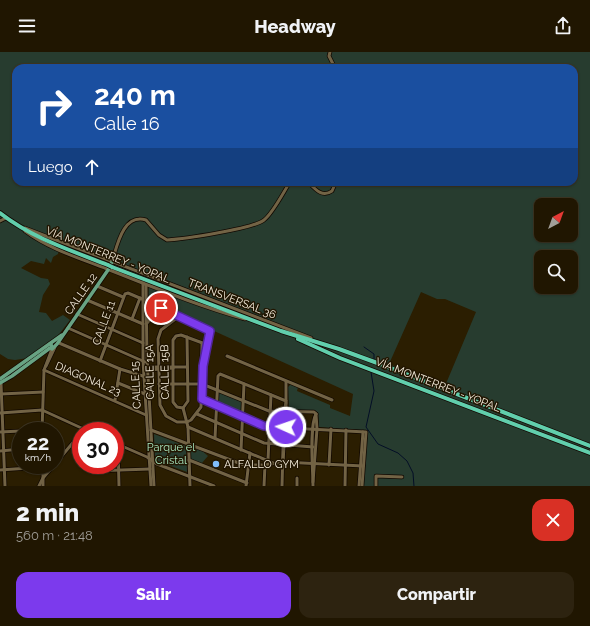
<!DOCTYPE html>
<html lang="es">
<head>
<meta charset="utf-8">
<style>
	:root { --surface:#201601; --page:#2d2310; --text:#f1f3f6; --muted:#a29f99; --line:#3d3523; --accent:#7c3aed }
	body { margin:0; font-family:Raleway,sans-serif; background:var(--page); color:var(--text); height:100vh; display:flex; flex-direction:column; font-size:15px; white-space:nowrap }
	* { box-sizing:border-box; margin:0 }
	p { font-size:13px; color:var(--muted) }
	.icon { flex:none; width:22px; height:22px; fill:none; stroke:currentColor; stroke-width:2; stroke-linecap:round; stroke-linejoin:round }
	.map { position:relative; height:434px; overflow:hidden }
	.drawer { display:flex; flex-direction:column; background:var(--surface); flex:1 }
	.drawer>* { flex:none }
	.top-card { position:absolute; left:12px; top:12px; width:566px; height:122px; border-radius:12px; box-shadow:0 1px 3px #0004,0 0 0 1px var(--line); background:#1a4fa0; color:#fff; overflow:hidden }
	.needle { width:26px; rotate:41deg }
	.buttons { position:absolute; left:534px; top:146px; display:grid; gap:8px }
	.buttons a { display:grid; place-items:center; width:44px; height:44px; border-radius:8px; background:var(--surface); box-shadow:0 1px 3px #0004,0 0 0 1px var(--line); font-size:20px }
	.speed { position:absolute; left:12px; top:370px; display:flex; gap:8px; font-size:20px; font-weight:700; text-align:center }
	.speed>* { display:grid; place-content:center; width:52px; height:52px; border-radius:50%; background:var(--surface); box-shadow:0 1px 3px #0004,0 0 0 1px var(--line); line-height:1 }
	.speed small { font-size:10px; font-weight:400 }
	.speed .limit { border:6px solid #d22; background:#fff; color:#111 }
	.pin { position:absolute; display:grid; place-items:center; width:34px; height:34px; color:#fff; margin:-17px; border:2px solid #fff; border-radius:50%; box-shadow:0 1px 4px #0007 }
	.me { position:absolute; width:44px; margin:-22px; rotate:273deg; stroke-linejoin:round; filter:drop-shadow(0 0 3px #0008) }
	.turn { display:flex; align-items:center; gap:14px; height:84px; padding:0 16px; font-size:18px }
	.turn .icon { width:52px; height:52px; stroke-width:2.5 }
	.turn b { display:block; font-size:28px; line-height:34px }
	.then { display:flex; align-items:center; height:38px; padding:0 16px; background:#0003; gap:8px; font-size:15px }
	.round { display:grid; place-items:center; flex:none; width:42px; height:42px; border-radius:12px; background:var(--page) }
	.head { display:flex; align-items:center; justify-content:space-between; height:68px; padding:0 16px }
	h1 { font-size:24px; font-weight:800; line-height:30px }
	.primary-button { display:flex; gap:8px; margin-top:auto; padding:8px 16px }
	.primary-button a { flex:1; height:46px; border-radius:12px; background:var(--accent); color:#fff; font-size:16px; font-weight:800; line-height:46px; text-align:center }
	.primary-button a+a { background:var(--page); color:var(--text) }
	header { display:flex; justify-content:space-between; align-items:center; height:52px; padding:0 16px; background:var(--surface); font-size:18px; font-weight:800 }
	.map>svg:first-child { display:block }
	.green { fill:#273c2f; fill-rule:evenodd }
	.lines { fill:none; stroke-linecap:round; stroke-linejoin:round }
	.stream { stroke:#030e26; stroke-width:1 }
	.minor-casing { stroke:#110800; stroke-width:4.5 }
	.major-casing { stroke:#110800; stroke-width:5 }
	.highway-casing { stroke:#110800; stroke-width:5.5 }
	.minor { stroke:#726345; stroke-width:3 }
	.major { stroke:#68a383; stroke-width:3.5 }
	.highway { stroke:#61ceac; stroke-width:4 }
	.highway-bridge-casing { stroke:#110800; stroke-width:5.5; stroke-linecap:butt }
	.highway-bridge { stroke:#61ceac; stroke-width:4 }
	.route-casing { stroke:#51269a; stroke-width:10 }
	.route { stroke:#7c3aed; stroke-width:7 }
	.poi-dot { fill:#80bdfa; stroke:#211500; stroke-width:1.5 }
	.labels { text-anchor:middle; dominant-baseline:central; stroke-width:3; stroke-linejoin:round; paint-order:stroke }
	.street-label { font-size:11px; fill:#f4ecdb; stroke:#211500 }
	.park-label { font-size:11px; fill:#a9e8c1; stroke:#211500 }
	.poi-label { font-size:11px; fill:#f4ecdb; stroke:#211500; text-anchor:start }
</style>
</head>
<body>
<header><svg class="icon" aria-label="menu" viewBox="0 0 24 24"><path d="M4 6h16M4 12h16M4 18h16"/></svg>Headway<svg class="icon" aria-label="share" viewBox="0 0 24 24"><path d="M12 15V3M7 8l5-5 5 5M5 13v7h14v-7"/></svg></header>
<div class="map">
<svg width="590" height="434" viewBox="0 0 590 434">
	<rect width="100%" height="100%" fill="#2b1e01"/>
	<g class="green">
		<path d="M0,0H590V434H361L364,379L319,375L318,360L289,358L288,335L291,332L298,335L297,339L330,353V356L350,364L353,342L148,249L149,229L60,195L58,202L53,205L51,211L46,206L44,212L31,209L21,216L41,226L48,227L50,232L43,243L39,260L46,261L52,269L63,263L70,268L57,285L28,306L15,308L8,307L0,302ZM16,16H574V130H16ZM541,153H571V183H541ZM541,205H571V235H541ZM421,240L437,247H445L476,260L445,334L389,312Z"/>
		<path d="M218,339L242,349V363L217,352Z"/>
		<path d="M154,382L186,394L187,420L155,408Z"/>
		<path d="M189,392L200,397L208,404L201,412L190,407Z"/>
	</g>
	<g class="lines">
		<g class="stream">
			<path d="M364,295L374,302V309"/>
			<path d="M371,320L374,339L366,375L378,392L398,401L407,409L413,421L414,434"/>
		</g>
		<g class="minor-casing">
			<g id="minor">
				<path d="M330,0L329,4L335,16"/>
				<path d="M308,130C315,137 322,146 332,139L336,130"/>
				<path d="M0,169L6,166"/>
				<path d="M25,176L311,286"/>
				<path d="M25,179C49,197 79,206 107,217C153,235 198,254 245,267"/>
				<path d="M112,210C117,194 123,161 146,168L159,183L167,188C182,187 253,177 264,168C273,161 283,141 290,130"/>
				<path d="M143,231V309L151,434"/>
				<path d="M146,233L147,306L154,434"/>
				<path d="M97,234L123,245"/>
				<path d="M87,248L143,272"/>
				<path d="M146,249L210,279L203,314"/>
				<path d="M77,262L143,291"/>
				<path d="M178,265L161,278L158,287L160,353L166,364L177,370H187L191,368L201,355L202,292"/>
				<path d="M132,267L140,246"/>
				<path d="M147,271L161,256"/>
				<path d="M68,276L145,310"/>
				<path d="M59,291L120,317L146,325"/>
				<path d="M227,304L332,348"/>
				<path d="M100,309L125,242L128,241L142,247"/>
				<path d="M46,314L55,295"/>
				<path d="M148,315H187"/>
				<path d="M44,318L146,363"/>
				<path d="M148,318L173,316"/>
				<path d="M1,331L5,434"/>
				<path d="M118,331L145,342"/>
				<path d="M159,332H202L269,359L314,360L316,362"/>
				<path d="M1,342L43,340"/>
				<path d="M202,347L269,375L366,380L362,434"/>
				<path d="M115,348L120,317"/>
				<path d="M183,356L177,355L173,350V288L176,284L181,283L208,293"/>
				<path d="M183,356L188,375L190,434"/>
				<path d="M183,356L188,349L187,285"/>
				<path d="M0,361L42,358L88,379"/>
				<path d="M197,362L264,391L313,395"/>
				<path d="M188,375L273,411"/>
				<path d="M151,378L244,413H265L283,410L363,414"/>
				<path d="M24,379L42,378"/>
				<path d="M42,379L44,318L52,297"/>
				<path d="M0,380L21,379"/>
				<path d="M215,386L218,324L220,322L286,349"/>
				<path d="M115,391L147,405L157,412L214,434"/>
				<path d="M118,392L119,434"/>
				<path d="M241,398L244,332"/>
				<path d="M0,399L21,397"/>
				<path d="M189,408L247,431"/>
				<path d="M268,408L271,343"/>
				<path d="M283,410L286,362V330"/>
				<path d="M55,412L81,381"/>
				<path d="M43,413V434"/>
				<path d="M329,413L331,377"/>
				<path d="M0,418L43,415"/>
				<path d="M92,419L150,417"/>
				<path d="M313,430L317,377L316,362"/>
				<path d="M39,434L43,426L54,413"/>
				<path d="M246,434L250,401"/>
				<path d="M264,434L265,413"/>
				<path d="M282,434L284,359L286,351"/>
				<path d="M297,434V426"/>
				<path d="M313,434C313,419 309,374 316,362"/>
				<path d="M345,434L346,378"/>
				<path d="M359,434L363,380"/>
				<path d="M376,434V424L402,425"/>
			</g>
		</g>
		<g class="major-casing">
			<g id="major">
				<path d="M51,292L52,297L57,292L108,218L112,210"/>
				<path d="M0,327L62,283"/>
				<path d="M0,331L12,324L50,296"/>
			</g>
		</g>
		<g class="highway-casing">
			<g id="highway">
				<path d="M0,161C32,186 70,198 108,213"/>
				<path d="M112,215L281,279L339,297L380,312L590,394"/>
				<path d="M298,287L340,306L590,401"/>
			</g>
		</g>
		<use href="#minor" class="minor"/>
		<use href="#major" class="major"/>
		<use href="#highway" class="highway"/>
		<g class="highway-bridge-casing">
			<path id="highway-bridge" d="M108,213L112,215"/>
		</g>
		<use href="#highway-bridge" class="highway-bridge"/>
	</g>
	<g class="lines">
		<g class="route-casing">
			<path id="route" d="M161,256L210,279L203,314L202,347L264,374L286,375"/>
		</g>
		<use href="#route" class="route"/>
	</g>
	<circle class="poi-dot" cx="216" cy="412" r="4"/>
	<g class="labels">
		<g class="street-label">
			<text transform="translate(108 203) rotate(22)">VÍA MONTERREY - YOPAL</text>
			<text transform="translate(81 242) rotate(-55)">CALLE 12</text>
			<text transform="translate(232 247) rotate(21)">TRANSVERSAL 36</text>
			<text transform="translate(104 271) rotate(-70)">CALLE 11</text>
			<text transform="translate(150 320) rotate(-91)">CALLE 15A</text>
			<text transform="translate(165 320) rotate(-91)">CALLE 15B</text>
			<text transform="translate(88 327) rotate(23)">DIAGONAL 23</text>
			<text transform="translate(136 333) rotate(-93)">CALLE 15</text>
			<text transform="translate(438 333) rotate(21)">VÍA MONTERREY - YOPAL</text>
		</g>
		<g class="park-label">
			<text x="171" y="395">Parque el<tspan x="171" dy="13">Cristal</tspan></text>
		</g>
		<g class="poi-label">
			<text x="224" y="412">ALFALLO GYM</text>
		</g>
	</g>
</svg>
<div class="buttons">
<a><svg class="needle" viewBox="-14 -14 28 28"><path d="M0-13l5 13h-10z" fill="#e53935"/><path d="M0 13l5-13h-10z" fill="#a29f99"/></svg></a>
<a><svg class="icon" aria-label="search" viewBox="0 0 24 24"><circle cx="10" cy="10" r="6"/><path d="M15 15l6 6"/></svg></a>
</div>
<div class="speed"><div>22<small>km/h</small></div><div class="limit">30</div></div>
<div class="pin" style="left:161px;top:256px;background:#d93025"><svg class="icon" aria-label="arrive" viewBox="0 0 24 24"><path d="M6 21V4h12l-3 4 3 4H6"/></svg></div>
<svg class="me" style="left:286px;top:375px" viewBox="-20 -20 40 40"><circle r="17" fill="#7c3aed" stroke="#fff" stroke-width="3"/><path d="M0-11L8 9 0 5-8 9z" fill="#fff"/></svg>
<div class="top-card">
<div class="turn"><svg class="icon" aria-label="right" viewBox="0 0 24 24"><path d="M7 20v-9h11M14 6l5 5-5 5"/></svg><div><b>240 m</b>Calle 16</div></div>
<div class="then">Luego<svg class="icon" aria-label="ahead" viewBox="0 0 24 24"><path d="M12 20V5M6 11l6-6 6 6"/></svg></div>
</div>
</div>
<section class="drawer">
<div class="head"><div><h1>2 min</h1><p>560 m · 21:48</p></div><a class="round" style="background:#d93025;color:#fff"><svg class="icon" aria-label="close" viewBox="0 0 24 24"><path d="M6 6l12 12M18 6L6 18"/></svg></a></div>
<div class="primary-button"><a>Salir</a><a>Compartir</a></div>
</section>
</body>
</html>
